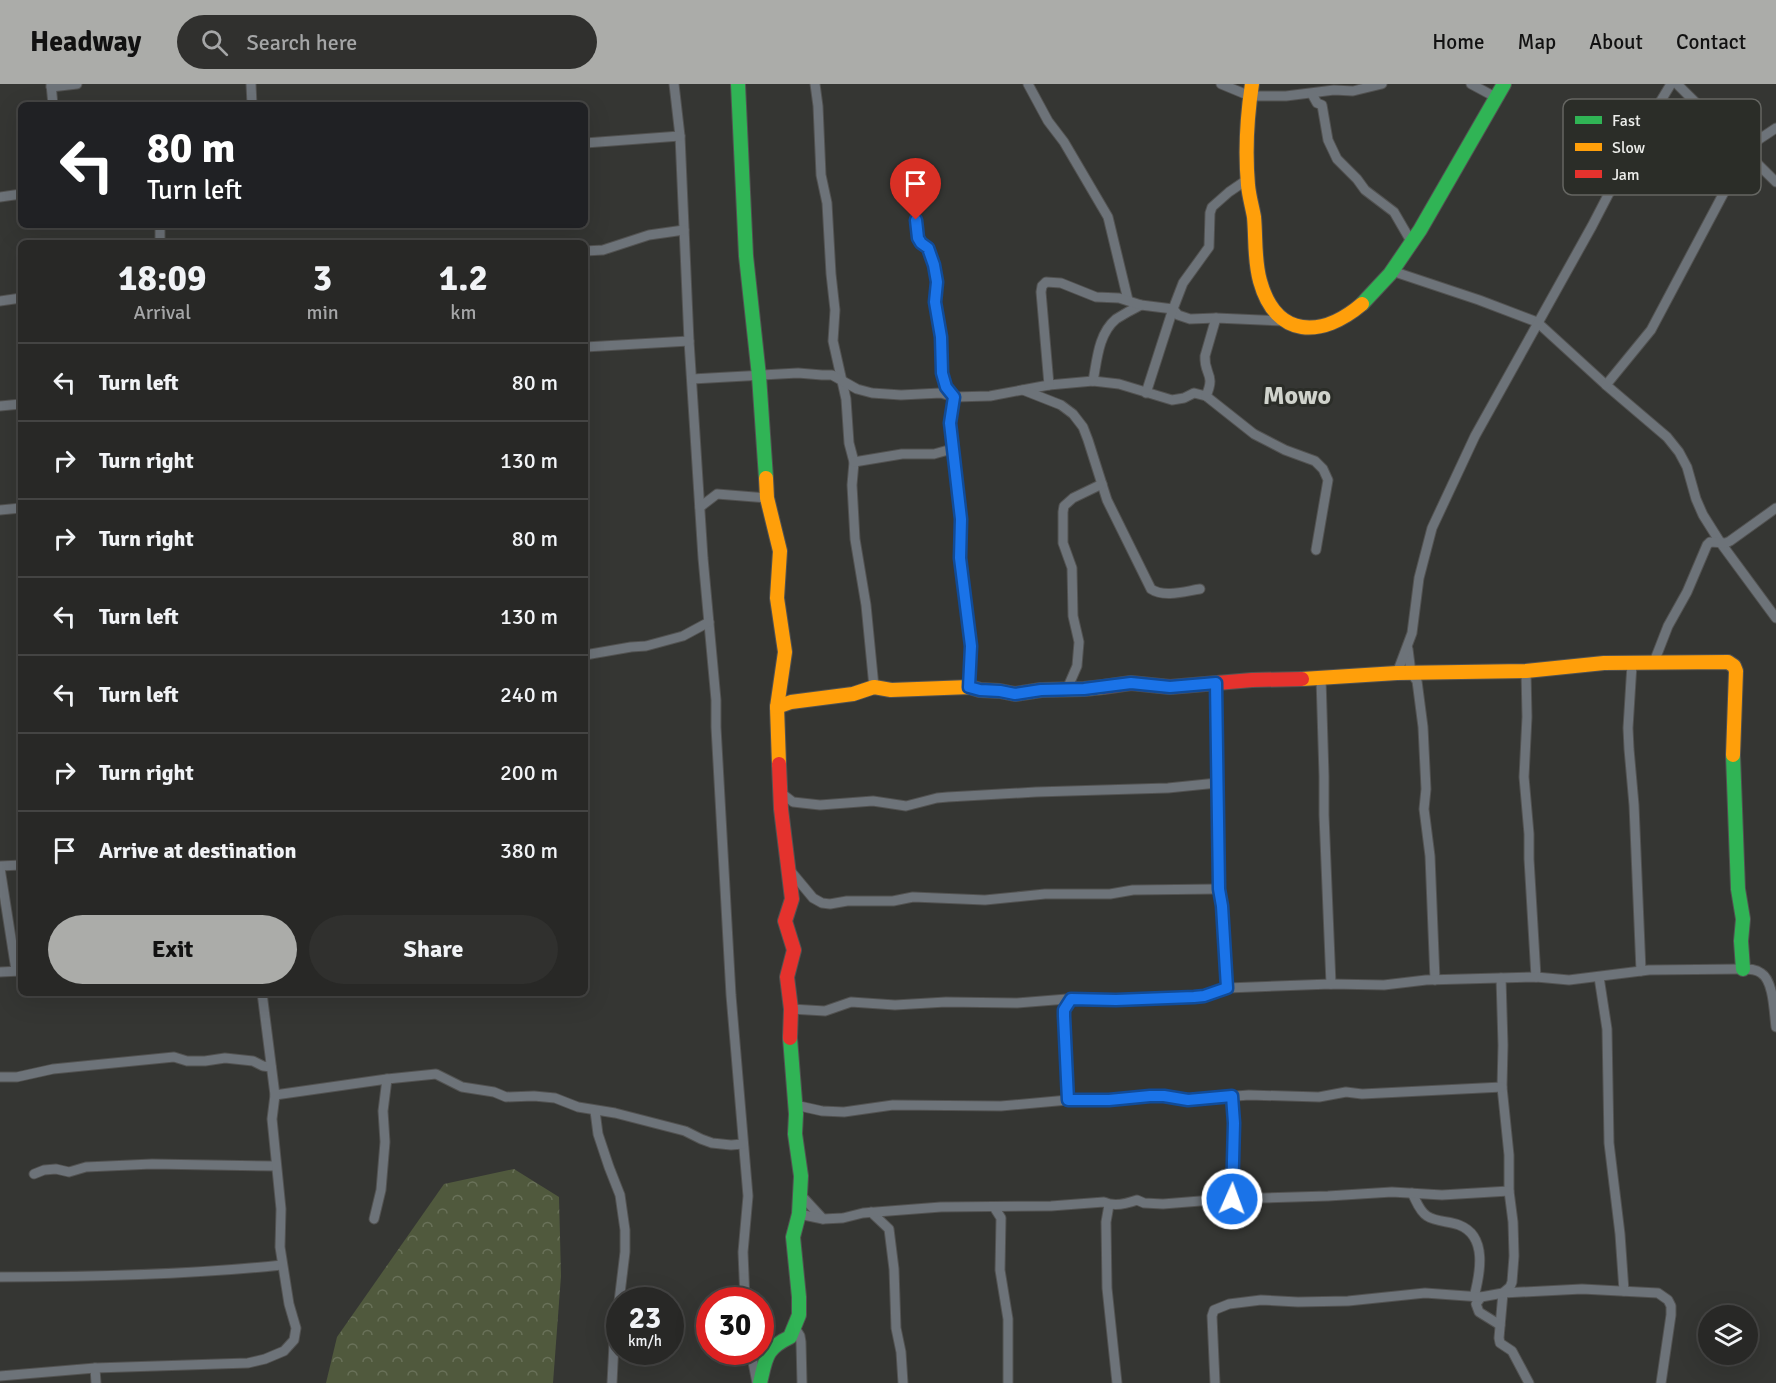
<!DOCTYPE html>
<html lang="en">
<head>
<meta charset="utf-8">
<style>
	:root { --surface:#282826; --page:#30302e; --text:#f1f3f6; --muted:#a5a6a7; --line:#444443; --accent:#abaca9 }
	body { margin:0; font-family:Signika,sans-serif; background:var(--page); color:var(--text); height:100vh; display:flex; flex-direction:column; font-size:22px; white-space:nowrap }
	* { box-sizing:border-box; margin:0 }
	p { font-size:20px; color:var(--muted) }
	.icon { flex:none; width:33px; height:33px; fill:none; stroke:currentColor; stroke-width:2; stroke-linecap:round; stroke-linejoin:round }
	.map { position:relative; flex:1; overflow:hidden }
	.side { position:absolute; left:18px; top:156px; width:570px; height:756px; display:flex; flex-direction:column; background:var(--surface); border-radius:9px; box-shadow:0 6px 24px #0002,0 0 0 2px var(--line) }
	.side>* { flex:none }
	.guide { position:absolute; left:18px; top:18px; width:570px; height:126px; border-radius:9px; box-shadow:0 6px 24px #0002,0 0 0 2px var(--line); background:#202124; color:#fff; overflow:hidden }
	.buttons { position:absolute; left:1698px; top:1221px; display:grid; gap:12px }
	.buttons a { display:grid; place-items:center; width:60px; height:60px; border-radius:50%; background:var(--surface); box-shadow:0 6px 24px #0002,0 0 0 2px var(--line); font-size:30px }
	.speed { position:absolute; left:606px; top:1203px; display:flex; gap:12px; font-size:30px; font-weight:700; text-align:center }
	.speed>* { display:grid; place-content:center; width:78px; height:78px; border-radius:50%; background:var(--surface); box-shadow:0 6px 24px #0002,0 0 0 2px var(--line); line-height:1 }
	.speed small { font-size:15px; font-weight:400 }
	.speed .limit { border:9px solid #d22; background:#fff; color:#111 }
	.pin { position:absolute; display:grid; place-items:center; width:51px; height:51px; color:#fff; margin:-62px -26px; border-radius:50% 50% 50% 0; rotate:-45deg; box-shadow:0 0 6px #0007 }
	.pin .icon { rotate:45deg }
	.me { position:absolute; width:66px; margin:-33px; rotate:2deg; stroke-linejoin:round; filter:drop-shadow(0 0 4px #0008) }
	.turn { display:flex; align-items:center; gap:21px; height:126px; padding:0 30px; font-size:27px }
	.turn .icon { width:78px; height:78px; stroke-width:2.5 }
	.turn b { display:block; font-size:42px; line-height:51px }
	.eta { display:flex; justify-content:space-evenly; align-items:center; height:102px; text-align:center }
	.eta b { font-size:36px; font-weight:800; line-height:42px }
	.cta { display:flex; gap:12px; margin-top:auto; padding:12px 30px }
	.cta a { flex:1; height:69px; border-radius:36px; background:var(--accent); color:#111; font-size:24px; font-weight:800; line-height:69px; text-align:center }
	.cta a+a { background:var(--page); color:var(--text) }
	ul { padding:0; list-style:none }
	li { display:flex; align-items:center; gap:18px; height:78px; padding:0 30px; border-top:2px solid var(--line) }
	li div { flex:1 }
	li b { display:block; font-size:22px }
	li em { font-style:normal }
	header { display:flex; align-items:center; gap:36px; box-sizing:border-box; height:84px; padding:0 30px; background:var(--accent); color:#111 }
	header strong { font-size:28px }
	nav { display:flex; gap:33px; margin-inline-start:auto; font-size:21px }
	.search { width:420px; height:54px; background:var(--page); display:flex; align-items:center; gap:15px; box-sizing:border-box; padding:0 21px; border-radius:33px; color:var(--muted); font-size:22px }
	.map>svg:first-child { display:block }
	.forest { fill:url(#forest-crowns) }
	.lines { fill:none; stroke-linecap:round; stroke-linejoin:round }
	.street-casing { stroke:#525251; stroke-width:11 }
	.fast-casing { stroke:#525251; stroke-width:16 }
	.slow-casing { stroke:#525251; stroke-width:16 }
	.jam-casing { stroke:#525251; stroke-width:16 }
	.street { stroke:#6d7379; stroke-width:9 }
	.fast { stroke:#30b455; stroke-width:14 }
	.slow { stroke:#ff9f0a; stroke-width:14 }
	.jam { stroke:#e5322d; stroke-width:14 }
	.route-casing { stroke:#114b97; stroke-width:15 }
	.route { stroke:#1a73e8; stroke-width:10 }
	.labels { text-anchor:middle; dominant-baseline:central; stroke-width:6; stroke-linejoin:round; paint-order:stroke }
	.quarter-label { font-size:26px; font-weight:bold; fill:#d0d3cc; stroke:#2b2d28 }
	.key { fill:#2b2d28; stroke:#656662; stroke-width:1.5 }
	.key-label { font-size:16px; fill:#ebece9 }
</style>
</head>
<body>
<header>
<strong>Headway</strong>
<div class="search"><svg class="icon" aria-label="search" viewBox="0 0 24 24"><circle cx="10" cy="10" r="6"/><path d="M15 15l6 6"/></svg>Search here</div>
<nav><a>Home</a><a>Map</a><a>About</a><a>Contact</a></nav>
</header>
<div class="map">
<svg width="1776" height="1299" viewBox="0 0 1776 1299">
	<defs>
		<pattern id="forest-crowns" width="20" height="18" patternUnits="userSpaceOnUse" patternTransform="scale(1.5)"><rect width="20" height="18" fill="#50593d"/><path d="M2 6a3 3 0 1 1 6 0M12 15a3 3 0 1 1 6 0" fill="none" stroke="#697159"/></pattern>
	</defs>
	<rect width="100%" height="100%" fill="#353633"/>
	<path class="forest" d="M514,1085L559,1113L561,1192L553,1299H326L337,1253L444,1100Z"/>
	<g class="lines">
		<g class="street-casing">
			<g id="street">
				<path d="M51,0L53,21"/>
				<path d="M251,0L252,21"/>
				<path d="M674,0L680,52L689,257L703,474L716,616V643L731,911L748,1112L743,1168L745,1216"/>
				<path d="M815,0L818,22L821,91L827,119L831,190L835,226L833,257L846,315L849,359L854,378L852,401L855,455L866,521L874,603"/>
				<path d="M1028,0L1048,37L1064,58L1108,133L1128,216"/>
				<path d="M1221,0L1250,12H1286L1334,6L1353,7L1382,0"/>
				<path d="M1471,0L1497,14"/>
				<path d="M1677,0L1776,98"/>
				<path d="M51,3L77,0"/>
				<path d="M1312,10L1317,19L1322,21L1328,56L1337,75L1357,95L1365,106L1394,128L1412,159"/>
				<path d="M585,59L680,52"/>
				<path d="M0,113L21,110"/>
				<path d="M916,136L918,154L921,159L928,164L934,181L937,198L935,218L941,253V289L946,303L954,313L950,339L961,435L960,474L971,562L970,603"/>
				<path d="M160,141V159"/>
				<path d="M585,167L603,166L649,151L684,146"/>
				<path d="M1392,187L1479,216L1537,238L1606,301L1667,353L1679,368L1687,383L1696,415L1703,431L1720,458L1776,534"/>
				<path d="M0,217L21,214"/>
				<path d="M585,263L689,257"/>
				<path d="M692,295L798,289L822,291H832L857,305L872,309L901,311L941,309L954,313L990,312L1049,301L1093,297L1119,300L1172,316L1184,314L1194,309L1206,312L1254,350L1285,366L1315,377L1323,385L1328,396L1316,466"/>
				<path d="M1093,297C1097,277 1098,250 1116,235C1124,230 1133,225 1141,221"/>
				<path d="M1049,301L1041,208L1042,202L1046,198L1061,199L1096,213L1119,214L1141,221L1173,225L1178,231L1190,235L1216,234L1284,237"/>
				<path d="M1606,301L1651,246L1746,67L1755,58L1776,44"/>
				<path d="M1023,306L1061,321L1073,330L1083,343L1088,356L1107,416L1151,505C1164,514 1186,507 1200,505"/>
				<path d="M1146,309L1173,225L1183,199L1209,163L1210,129L1212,123L1229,108L1248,95"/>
				<path d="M1206,312C1216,289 1204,292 1205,272L1216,234"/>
				<path d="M0,322L21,320"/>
				<path d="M854,378L902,370H934L952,365"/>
				<path d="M700,423L717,410L767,414"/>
				<path d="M0,426L21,424"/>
				<path d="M1408,565L1411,589L1417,597L1423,643L1426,705L1424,725L1430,772L1435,896"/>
				<path d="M585,571L631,563L646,562L683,552L709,538"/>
				<path d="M1654,578L1668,542L1687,508L1707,461L1710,458L1726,459L1730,457L1776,424"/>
				<path d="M1632,580L1628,644L1629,665L1634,721L1641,887"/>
				<path d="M1526,587L1527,633L1524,693L1529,750V775L1536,893"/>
				<path d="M1397,589L1412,549L1419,494L1432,444L1475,352L1592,142L1634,61L1671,0"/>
				<path d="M1321,594L1324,692V731L1331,900"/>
				<path d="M1216,599L1219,805L1223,822L1227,904"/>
				<path d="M1067,605L1077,582L1079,558L1073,532L1072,484L1063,459V428L1064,422L1073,414L1102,400"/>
				<path d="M780,708L793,718L820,721L873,717L906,722L937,714L948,713L1036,708L1168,704L1217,699"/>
				<path d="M0,782L21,781"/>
				<path d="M0,784L16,886"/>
				<path d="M788,784L813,814L822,819L830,820L847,817H893L913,813L985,816L1045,810H1110L1133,806L1219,805"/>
				<path d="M0,888L21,887"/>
				<path d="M1599,893L1607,945L1609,1059L1620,1150L1624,1207"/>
				<path d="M1501,894L1503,961L1502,1003L1509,1071V1107L1513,1138L1514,1172L1512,1198L1510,1203L1503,1209L1499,1254L1500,1259L1512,1267L1529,1299"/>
				<path d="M791,925L825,927L851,918L895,921L946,918L1017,919L1067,915L1116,916L1194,913L1210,910L1227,904L1331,900L1384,901L1426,896L1536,893L1569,896L1649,886L1743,885C1749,885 1756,885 1761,889C1774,897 1774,929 1776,943"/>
				<path d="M0,993H17L53,985L174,973L187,977H205L225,974L253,977L263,982L271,983"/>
				<path d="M275,1011L387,995L436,990L462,1003L494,1008L506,1013L534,1012L555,1014L578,1023L615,1029L685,1047L701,1055L712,1059L731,1061L743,1060"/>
				<path d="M1068,1016L1064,932V926L1071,915"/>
				<path d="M795,1021L822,1027L844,1028L893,1021L1001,1022L1068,1016H1109L1150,1012H1164L1187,1016L1249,1011L1319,1013L1346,1008L1362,1010L1502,1003"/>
				<path d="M595,1027L598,1050L609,1083L620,1111L625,1146V1168L614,1259L612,1299"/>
				<path d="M34,1090L44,1086L56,1085L69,1088L86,1083L152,1080L276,1082"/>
				<path d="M1412,1109C1416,1116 1419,1127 1427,1132C1436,1138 1449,1137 1459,1141C1488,1152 1480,1190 1474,1213"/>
				<path d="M800,1110L823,1135"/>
				<path d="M1231,1115L1234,1039L1232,1012"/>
				<path d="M1109,1121L1106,1138L1107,1204L1117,1299"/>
				<path d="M994,1123L1001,1134L1000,1186L1008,1235V1299"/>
				<path d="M871,1128L889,1145L894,1185L896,1244L901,1268L903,1299"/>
				<path d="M799,1130L823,1135L843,1134L863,1129L941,1123L1051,1122L1104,1118C1114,1123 1126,1120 1137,1116L1144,1119L1163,1120L1225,1115L1328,1112L1392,1108L1442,1111L1509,1107"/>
				<path d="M374,1135L381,1106L385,1058L383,1027L387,995"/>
				<path d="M0,1193C94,1193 189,1191 282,1181"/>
				<path d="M1481,1213L1476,1220L1479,1228L1500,1241"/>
				<path d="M795,1244L800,1252L801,1258L802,1299"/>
				<path d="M751,1268L757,1299"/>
				<path d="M95,1284L96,1299"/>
				<path d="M0,1292L95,1284L248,1279L265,1275L284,1267L294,1256L296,1244L289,1220L280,1163L281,1125L272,1035L275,1011L262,909"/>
				<path d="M1215,1299L1212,1232L1214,1226L1229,1220L1261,1216L1298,1218L1348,1217L1425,1209L1481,1213L1503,1209L1582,1205L1658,1209L1668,1216L1671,1222V1231L1661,1299"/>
			</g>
		</g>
		<g class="fast-casing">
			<g id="fast">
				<path d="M738,0L746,172L759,292L766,394"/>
				<path d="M1362,220L1390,190L1420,146L1504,0"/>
				<path d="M1733,671L1738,805L1743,835L1741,857L1743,885"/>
				<path d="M760,1299C766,1274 765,1265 790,1253L799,1231V1213L793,1153L799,1130L801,1092L795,1050L796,1030L790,954"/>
			</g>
		</g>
		<g class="slow-casing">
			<g id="slow">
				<path d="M1252,0C1247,33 1245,67 1248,101C1249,112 1252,122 1254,133C1256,154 1254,176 1260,197C1276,255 1322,254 1362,220"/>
				<path d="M766,394L767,414L780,467L777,514L785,568L777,623L779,680"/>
				<path d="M1302,595L1397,589L1526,587L1604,579L1728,578L1734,582L1736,587L1733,671"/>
				<path d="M777,623L791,618L853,610L874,603L891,606L970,603L980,606L1000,607L1015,610L1041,606L1084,605L1103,603"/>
			</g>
		</g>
		<g class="jam-casing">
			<g id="jam">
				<path d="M1103,603L1131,599L1170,603L1252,596L1302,595"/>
				<path d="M779,680L781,725L792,815L785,837L794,866L787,893L791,925L790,954"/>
			</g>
		</g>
		<use href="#street" class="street"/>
		<use href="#fast" class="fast"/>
		<use href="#slow" class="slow"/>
		<use href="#jam" class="jam"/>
	</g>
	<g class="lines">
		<g class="route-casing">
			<path id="route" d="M916,136L918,154L921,159L928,164L934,181L937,198L935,218L941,253L942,289L946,303L954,313L950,339L961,435L960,474L971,562L969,603L980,606L1000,607L1015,610L1041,606L1084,605L1131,599L1170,603L1216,599L1219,805L1222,822L1227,904L1204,912L1194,913L1116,916L1071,915L1064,926V932L1068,1016H1109L1150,1012H1164L1188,1016L1232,1012L1234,1039L1232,1115"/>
		</g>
		<use href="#route" class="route"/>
	</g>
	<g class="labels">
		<g class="quarter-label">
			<text x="1297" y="312">Mowo</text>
		</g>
	</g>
	<rect x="1563" y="15" width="198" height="96" rx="9" class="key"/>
	<rect x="1575" y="32" width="27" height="8" fill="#30b455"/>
	<rect x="1575" y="59" width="27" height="8" fill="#ff9f0a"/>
	<rect x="1575" y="86" width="27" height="8" fill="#e5322d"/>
	<g class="key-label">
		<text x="1612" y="42">Fast</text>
		<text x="1612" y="69">Slow</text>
		<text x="1612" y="96">Jam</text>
	</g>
</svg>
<div class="buttons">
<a><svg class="icon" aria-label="layers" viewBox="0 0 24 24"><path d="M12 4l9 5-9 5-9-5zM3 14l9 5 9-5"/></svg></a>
</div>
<div class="speed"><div>23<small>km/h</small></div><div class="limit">30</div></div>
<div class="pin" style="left:916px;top:136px;background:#d93025"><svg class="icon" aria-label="arrive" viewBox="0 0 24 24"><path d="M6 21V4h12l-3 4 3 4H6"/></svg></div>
<svg class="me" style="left:1232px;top:1115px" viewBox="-20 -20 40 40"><circle r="17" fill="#1a73e8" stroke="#fff" stroke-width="3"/><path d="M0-11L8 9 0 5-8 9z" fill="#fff"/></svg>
<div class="guide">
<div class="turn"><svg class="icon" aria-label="left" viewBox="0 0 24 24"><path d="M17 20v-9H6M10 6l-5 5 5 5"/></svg><div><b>80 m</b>Turn left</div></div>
</div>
<section class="side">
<div class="eta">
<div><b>18:09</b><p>Arrival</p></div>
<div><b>3</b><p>min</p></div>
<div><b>1.2</b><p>km</p></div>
</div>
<ul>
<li><svg class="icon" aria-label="left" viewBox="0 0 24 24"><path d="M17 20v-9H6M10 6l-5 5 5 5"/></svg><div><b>Turn left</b></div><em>80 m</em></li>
<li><svg class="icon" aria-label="right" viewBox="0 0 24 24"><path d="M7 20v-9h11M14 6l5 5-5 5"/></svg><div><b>Turn right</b></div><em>130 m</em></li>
<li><svg class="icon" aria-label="right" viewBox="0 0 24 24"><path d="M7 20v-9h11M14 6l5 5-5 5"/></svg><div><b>Turn right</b></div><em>80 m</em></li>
<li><svg class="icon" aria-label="left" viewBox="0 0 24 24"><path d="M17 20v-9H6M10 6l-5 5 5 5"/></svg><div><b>Turn left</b></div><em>130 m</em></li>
<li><svg class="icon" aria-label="left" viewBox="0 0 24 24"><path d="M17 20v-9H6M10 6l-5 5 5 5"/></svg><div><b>Turn left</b></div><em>240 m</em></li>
<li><svg class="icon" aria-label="right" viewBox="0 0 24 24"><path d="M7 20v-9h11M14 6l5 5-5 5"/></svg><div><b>Turn right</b></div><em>200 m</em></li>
<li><svg class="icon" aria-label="arrive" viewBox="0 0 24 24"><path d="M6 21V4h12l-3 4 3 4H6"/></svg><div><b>Arrive at destination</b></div><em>380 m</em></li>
</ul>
<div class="cta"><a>Exit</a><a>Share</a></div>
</section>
</div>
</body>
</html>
